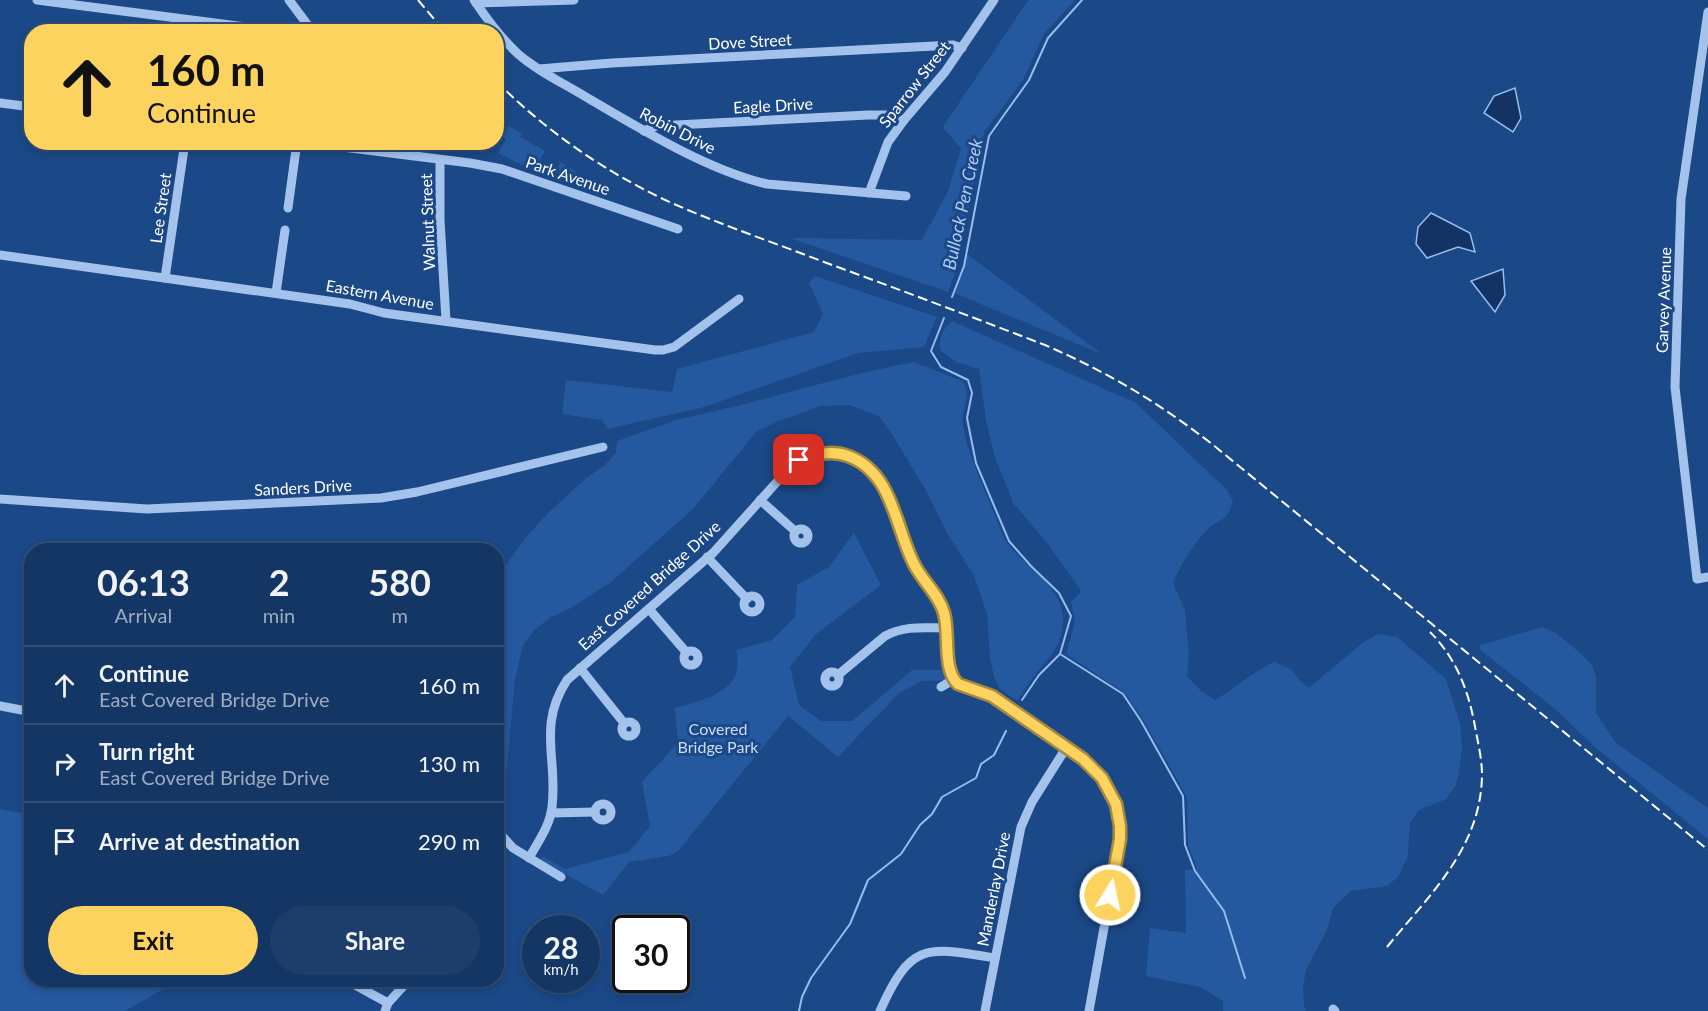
<!DOCTYPE html>
<html lang="en">
<head>
<meta charset="utf-8">
<style>
	:root { --surface:#143664; --page:#1d3e6a; --text:#f1f3f6; --muted:#9dabbf; --line:#335078; --accent:#fdd35f }
	body { margin:0; font-family:Lato,sans-serif; background:var(--page); color:var(--text); height:100vh; display:flex; flex-direction:column; font-size:22px; white-space:nowrap }
	* { box-sizing:border-box; margin:0 }
	p { font-size:20px; color:var(--muted) }
	.icon { flex:none; width:33px; height:33px; fill:none; stroke:currentColor; stroke-width:2; stroke-linecap:round; stroke-linejoin:round }
	.map { position:relative; flex:1; overflow:hidden }
	.drawer { position:absolute; left:24px; top:543px; width:480px; height:444px; display:flex; flex-direction:column; background:var(--surface); border-radius:24px; box-shadow:0 3px 9px #0003,0 0 0 2px var(--line) }
	.drawer>* { flex:none }
	.hud { position:absolute; left:24px; top:24px; width:480px; height:126px; border-radius:24px; box-shadow:0 3px 9px #0003,0 0 0 2px var(--line); background:#fdd35f; color:#111; overflow:hidden }
	.speed { position:absolute; left:522px; top:915px; display:flex; gap:12px; font-size:30px; font-weight:700; text-align:center }
	.speed>* { display:grid; place-content:center; width:78px; height:78px; border-radius:50%; background:var(--surface); box-shadow:0 3px 9px #0003,0 0 0 2px var(--line); line-height:1 }
	.speed small { font-size:15px; font-weight:400 }
	.speed .limit { border:3px solid #111; border-radius:9px; background:#fff; color:#111 }
	.pin { position:absolute; display:grid; place-items:center; width:51px; height:51px; color:#fff; margin:-26px; border-radius:12px; box-shadow:0 3px 9px #0006 }
	.me { position:absolute; width:66px; margin:-33px; rotate:10deg; stroke-linejoin:round; filter:drop-shadow(0 0 4px #0008) }
	.turn { display:flex; align-items:center; gap:21px; height:126px; padding:0 24px; font-size:27px }
	.turn .icon { width:78px; height:78px; stroke-width:2.5 }
	.turn b { display:block; font-size:42px; line-height:51px }
	.eta { display:flex; justify-content:space-evenly; align-items:center; height:102px; text-align:center }
	.eta b { font-size:36px; font-weight:700; line-height:42px }
	.cta { display:flex; gap:12px; margin-top:auto; padding:12px 24px }
	.cta a { flex:1; height:69px; border-radius:36px; background:var(--accent); color:#111; font-size:24px; font-weight:700; line-height:69px; text-align:center }
	.cta a+a { background:var(--page); color:var(--text) }
	ul { padding:0; list-style:none }
	li { display:flex; align-items:center; gap:18px; height:78px; padding:0 24px; border-top:2px solid var(--line) }
	li div { flex:1 }
	li b { display:block; font-size:22px }
	li em { font-style:normal }
	.map>svg:first-child { display:block }
	.green { fill:#24599f }
	.water { fill:#123364; stroke:#96bdee; stroke-width:1.5 }
	.lines { fill:none; stroke-linecap:round; stroke-linejoin:round }
	.stream { stroke:#96bdee; stroke-width:2 }
	.minor { stroke:#a3c2ec; stroke-width:9 }
	.rail { stroke:#fff; stroke-width:2; stroke-dasharray:10 4.5; stroke-linecap:butt }
	.route-casing { stroke:#a4893e; stroke-width:15 }
	.route { stroke:#fdd35f; stroke-width:10 }
	.labels { text-anchor:middle; dominant-baseline:central; stroke-width:6; stroke-linejoin:round; paint-order:stroke }
	.street-label { font-size:16px; fill:#fff; stroke:#1b4886 }
	.park-label { font-size:16px; fill:#c8ddf9; stroke:#1b4886 }
	.water-label { font-size:18px; font-style:italic; fill:#aeccf3; stroke:#1b4886 }
</style>
</head>
<body>
<div class="map">
<svg width="1708" height="1011" viewBox="0 0 1708 1011">
	<rect width="100%" height="100%" fill="#1b4886"/>
	<g class="green">
		<path d="M1028,0H1075L1044,34L1023,80L984,132L958,265L948,292L790,238L922,240L948,191L961,149L943,127Z"/>
		<path d="M508,126L522,133L520,137L545,151L534,171L498,153L506,139L503,137Z"/>
		<path d="M561,162L584,177L578,186L555,172Z"/>
		<path d="M967,254L1102,354L954,293L964,266Z"/>
		<path d="M815,276L937,317L924,347L858,353L704,407L608,429L602,420L562,414L566,380L672,392L677,369L814,332L823,314L809,283Z"/>
		<path d="M952,321L1136,403L1226,489L1233,501C1227,524 1219,517 1206,531C1192,547 1181,564 1173,583L1185,610L1189,655L1187,676L1200,690L1215,700C1236,688 1253,671 1275,662L1291,669L1300,681L1309,688L1362,643L1378,634L1397,637L1446,679L1460,723L1462,747L1459,773L1456,785L1446,799L1419,810L1410,823L1408,856L1398,877L1387,886L1351,891L1333,908L1327,930L1306,970L1303,987L1304,1005L1306,1011H1223V1001L1200,987L1146,976L1150,928L1186,933L1185,870L1197,869L1188,845L1187,797L1145,723L1125,693L1066,654L1075,622L1071,602L1081,591L1047,543L1013,503L995,457L986,421L979,369L956,362L940,350C939,339 943,328 952,321Z"/>
		<path d="M913,362L962,381C974,394 960,410 963,425C968,456 983,485 995,515C999,524 1002,536 1008,544C1025,567 1063,587 1063,619C1062,647 1054,651 1038,671C1030,680 1024,691 1017,701L1000,689L994,677L990,658L987,614L974,576L947,533L924,487L893,436L879,416L849,405L821,406L781,420L757,431L693,509L611,582L569,609L551,617L533,631L523,646L515,679L506,778L500,783L497,780V577L528,535L548,513L585,479L606,464L616,452L617,441L676,420L741,405L857,374Z"/>
		<path d="M854,533L881,585L816,634L790,667L799,705L821,721H852L912,670H950L953,680L922,681L899,693L838,757L788,716L678,851L669,856L629,862L603,895L540,860L542,856L565,869L629,852L650,826L642,782L678,743L675,708C705,699 746,693 736,650L772,640L795,617L797,585L829,567Z"/>
		<path d="M1542,627L1556,633L1586,658L1593,667L1596,678V712L1615,742L1708,808V839L1596,748L1555,709L1479,649L1480,645Z"/>
		<path d="M0,809L31,815L32,980H179L125,1011H0Z"/>
	</g>
	<g class="water">
		<path d="M1515,88L1521,118L1513,132L1484,113L1494,96Z"/>
		<path d="M1431,213L1470,233L1475,252L1458,247L1427,258L1416,244L1418,227Z"/>
		<path d="M1503,269L1505,295L1495,312L1471,281Z"/>
	</g>
	<g class="lines">
		<g class="stream">
			<path d="M952,297L964,266L989,136L1029,80L1048,38L1082,0"/>
			<path d="M944,318L931,351L941,367L968,380L972,393L967,418L976,463L1009,541L1031,566L1059,593L1071,616L1060,654L1123,694L1141,721L1183,796L1185,845L1195,871L1224,911L1245,978"/>
			<path d="M1022,700L1039,675L1060,654"/>
			<path d="M799,1011L802,997L811,978L850,924L868,880L901,854L920,825L932,814L942,797L976,778L981,764L994,755L1006,731"/>
		</g>
		<g class="minor">
			<path d="M37,0L285,32"/>
			<path d="M289,0L313,32"/>
			<path d="M474,0C486,18 501,38 517,53C537,71 563,83 586,97C639,128 707,170 767,184L906,196"/>
			<path d="M476,3L574,0"/>
			<path d="M1708,12L1681,199L1675,387L1697,579L1708,577"/>
			<path d="M539,69L612,63L953,45L962,48"/>
			<path d="M0,103L32,107"/>
			<path d="M644,131L656,126L868,115H889L904,120"/>
			<path d="M303,142L470,163L502,169L678,229"/>
			<path d="M440,160V220L446,320"/>
			<path d="M869,193L888,142L904,120L945,72L994,0"/>
			<path d="M288,208L297,142"/>
			<path d="M0,255L350,304L384,313L655,350H663L674,347L739,299"/>
			<path d="M165,278L185,142"/>
			<path d="M276,293L285,230"/>
			<path d="M0,499L147,509L381,498L417,492L603,447"/>
			<path d="M760,500L795,531"/>
			<circle cx="801" cy="536" r="7"/>
			<path d="M707,557L747,599"/>
			<circle cx="752" cy="604" r="8"/>
			<path d="M649,609L686,652"/>
			<circle cx="691" cy="658" r="7"/>
			<path d="M580,668L624,723"/>
			<circle cx="832" cy="679" r="7"/>
			<path d="M838,675L885,636C905,625 925,628 947,628"/>
			<path d="M941,687L953,680"/>
			<path d="M0,706L32,712"/>
			<circle cx="629" cy="729" r="7"/>
			<circle cx="603" cy="812" r="8"/>
			<path d="M551,813L595,812"/>
			<path d="M496,829L513,848L561,877"/>
			<path d="M529,858C538,842 550,826 552,807C558,759 537,726 567,680L713,553L793,464C805,456 817,454 832,454C888,454 894,524 913,563C922,581 939,594 944,613C950,634 942,669 958,684L992,696L1090,765L1102,778L1116,804L1120,826V839L1089,1011"/>
			<path d="M346,980L388,1003"/>
			<path d="M1333,1009L1335,1011"/>
			<path d="M385,1011L388,1003L409,980"/>
			<path d="M880,1011C911,941 927,947 995,958"/>
			<path d="M985,1011L1021,827L1032,802L1066,748"/>
		</g>
		<g class="rail">
			<path d="M418,0L445,32"/>
			<path d="M496,81C545,130 601,169 663,199C715,223 770,241 824,262C898,289 972,317 1045,345C1109,373 1156,401 1212,444L1708,850"/>
			<path d="M1387,947C1430,894 1481,848 1482,775C1482,757 1477,739 1474,721C1467,687 1455,657 1430,632"/>
		</g>
	</g>
	<g class="lines">
		<g class="route-casing">
			<path id="route" d="M799,460C814,454 832,450 848,456C892,472 895,525 913,562C921,580 939,594 944,613C950,633 942,669 958,684L992,696L1083,759L1102,778L1116,804L1120,826V839L1110,895"/>
		</g>
		<use href="#route" class="route"/>
	</g>
	<g class="labels">
		<g class="street-label">
			<text transform="translate(750 41) rotate(-3)">Dove Street</text>
			<text transform="translate(914 84) rotate(-52)">Sparrow Street</text>
			<text transform="translate(773 105) rotate(-3)">Eagle Drive</text>
			<text transform="translate(678 130) rotate(27)">Robin Drive</text>
			<text transform="translate(568 175) rotate(19)">Park Avenue</text>
			<text transform="translate(160 208) rotate(-82)">Lee Street</text>
			<text transform="translate(427 222) rotate(-92)">Walnut Street</text>
			<text transform="translate(380 294) rotate(10)">Eastern Avenue</text>
			<text transform="translate(1663 300) rotate(-88)">Garvey Avenue</text>
			<text transform="translate(303 487) rotate(-3)">Sanders Drive</text>
			<text transform="translate(649 585) rotate(-42)">East Covered Bridge Drive</text>
			<text transform="translate(993 889) rotate(-79)">Manderlay Drive</text>
		</g>
		<g class="park-label">
			<text x="718" y="728">Covered<tspan x="718" dy="18">Bridge Park</tspan></text>
		</g>
		<g class="water-label">
			<text transform="translate(962 204) rotate(-78)">Bullock Pen Creek</text>
		</g>
	</g>
</svg>
<div class="speed"><div>28<small>km/h</small></div><div class="limit">30</div></div>
<div class="pin" style="left:799px;top:460px;background:#d93025"><svg class="icon" aria-label="arrive" viewBox="0 0 24 24"><path d="M6 21V4h12l-3 4 3 4H6"/></svg></div>
<svg class="me" style="left:1110px;top:895px" viewBox="-20 -20 40 40"><circle r="17" fill="#fdd35f" stroke="#fff" stroke-width="3"/><path d="M0-11L8 9 0 5-8 9z" fill="#fff"/></svg>
<div class="hud">
<div class="turn"><svg class="icon" aria-label="ahead" viewBox="0 0 24 24"><path d="M12 20V5M6 11l6-6 6 6"/></svg><div><b>160 m</b>Continue</div></div>
</div>
<section class="drawer">
<div class="eta">
<div><b>06:13</b><p>Arrival</p></div>
<div><b>2</b><p>min</p></div>
<div><b>580</b><p>m</p></div>
</div>
<ul>
<li><svg class="icon" aria-label="ahead" viewBox="0 0 24 24"><path d="M12 20V5M6 11l6-6 6 6"/></svg><div><b>Continue</b><p>East Covered Bridge Drive</p></div><em>160 m</em></li>
<li><svg class="icon" aria-label="right" viewBox="0 0 24 24"><path d="M7 20v-9h11M14 6l5 5-5 5"/></svg><div><b>Turn right</b><p>East Covered Bridge Drive</p></div><em>130 m</em></li>
<li><svg class="icon" aria-label="arrive" viewBox="0 0 24 24"><path d="M6 21V4h12l-3 4 3 4H6"/></svg><div><b>Arrive at destination</b></div><em>290 m</em></li>
</ul>
<div class="cta"><a>Exit</a><a>Share</a></div>
</section>
</div>
</body>
</html>
